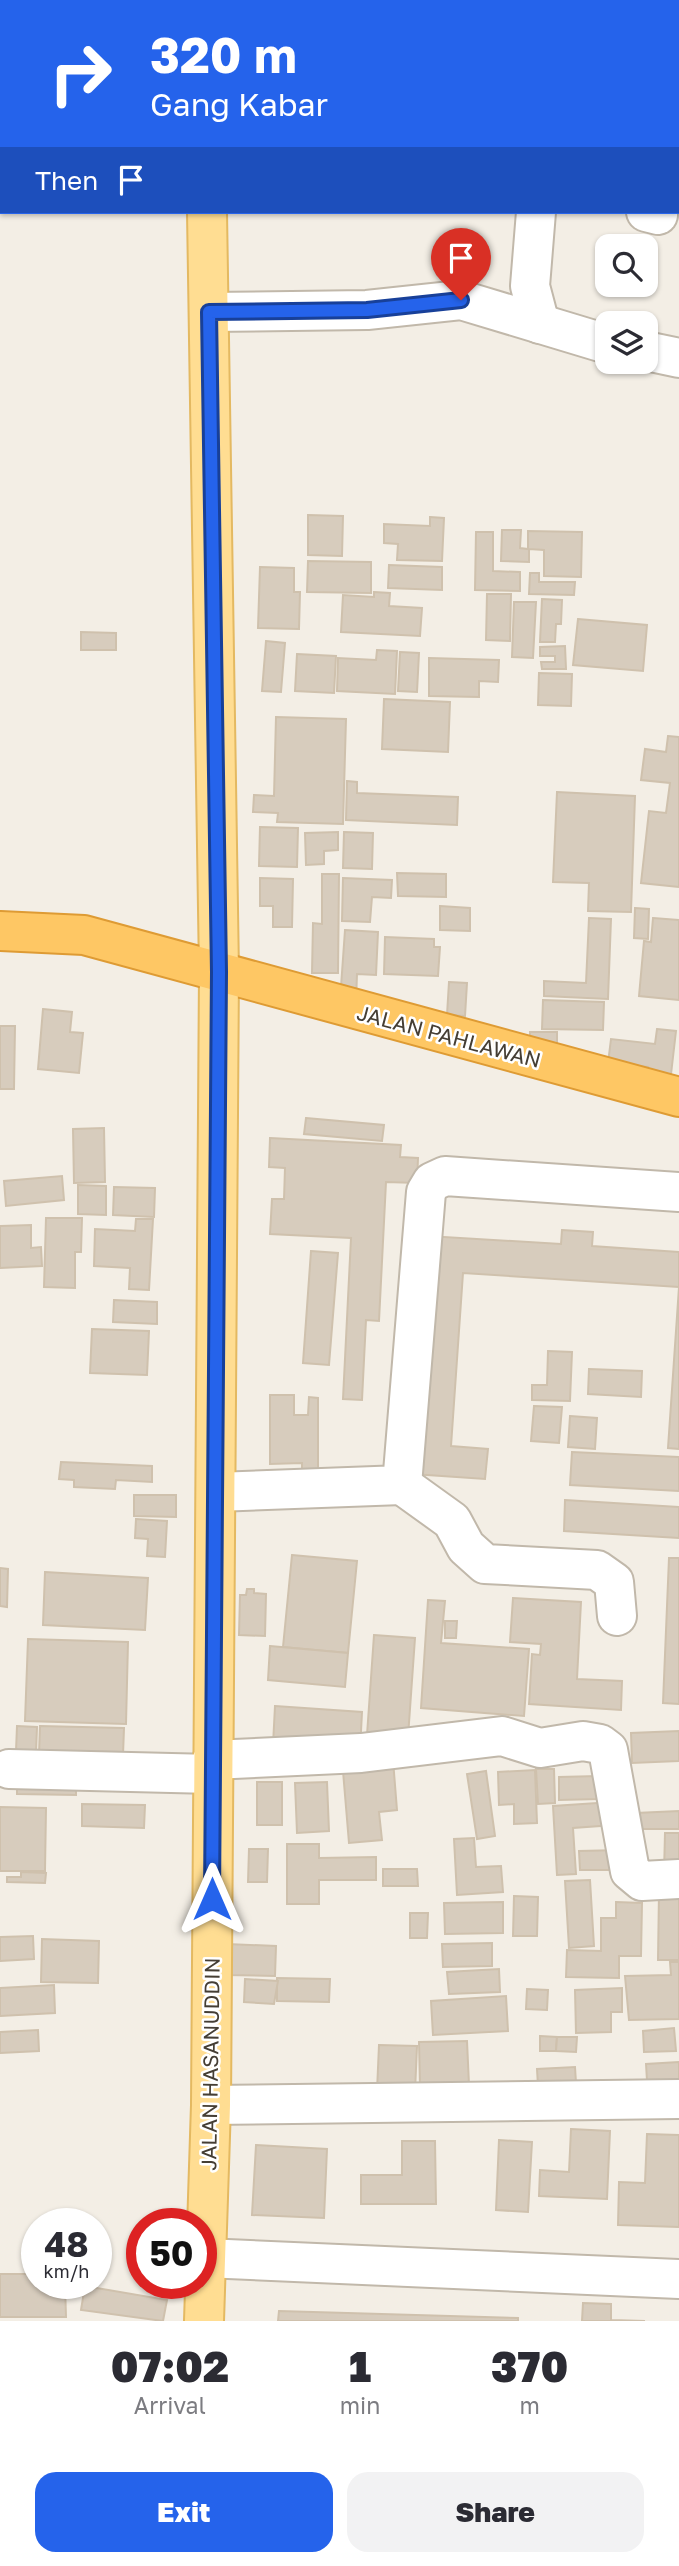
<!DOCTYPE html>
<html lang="en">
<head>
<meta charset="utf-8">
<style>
	:root { --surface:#fff; --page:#f2f2f3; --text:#2b2b33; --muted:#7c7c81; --accent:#2563eb }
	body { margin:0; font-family:"Golos Text",sans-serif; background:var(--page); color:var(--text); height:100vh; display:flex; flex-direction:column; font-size:26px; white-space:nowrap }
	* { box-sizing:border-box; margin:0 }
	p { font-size:23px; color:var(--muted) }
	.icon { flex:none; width:38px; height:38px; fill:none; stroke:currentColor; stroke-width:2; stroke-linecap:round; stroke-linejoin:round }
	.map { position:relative; height:2321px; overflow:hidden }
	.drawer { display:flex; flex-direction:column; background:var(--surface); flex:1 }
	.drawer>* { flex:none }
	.hud { position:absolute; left:0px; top:0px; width:679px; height:214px; box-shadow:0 2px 5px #0004; background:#2563eb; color:#fff; overflow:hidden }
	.controls { position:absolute; left:595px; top:234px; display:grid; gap:14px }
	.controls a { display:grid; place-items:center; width:63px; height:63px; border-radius:14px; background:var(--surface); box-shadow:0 2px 5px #0004; font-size:35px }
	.speed { position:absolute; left:21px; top:2208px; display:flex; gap:14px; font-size:35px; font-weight:700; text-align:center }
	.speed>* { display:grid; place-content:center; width:91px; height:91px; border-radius:50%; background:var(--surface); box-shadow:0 2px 5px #0004; line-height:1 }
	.speed small { font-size:18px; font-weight:400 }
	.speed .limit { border:10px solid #d22; background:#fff; color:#111 }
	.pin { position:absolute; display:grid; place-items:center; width:60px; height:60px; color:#fff; margin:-72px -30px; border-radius:50% 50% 50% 0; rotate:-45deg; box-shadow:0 0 7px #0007 }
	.pin .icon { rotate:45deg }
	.me { position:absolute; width:77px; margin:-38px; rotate:0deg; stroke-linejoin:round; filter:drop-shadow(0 0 5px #0008) }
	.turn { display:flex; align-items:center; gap:24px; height:147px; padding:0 35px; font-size:32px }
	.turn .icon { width:91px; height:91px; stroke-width:2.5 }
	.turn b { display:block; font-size:49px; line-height:60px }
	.then { display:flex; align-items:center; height:66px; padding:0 35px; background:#0003; gap:14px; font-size:26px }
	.eta { display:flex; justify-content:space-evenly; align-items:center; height:119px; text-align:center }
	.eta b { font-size:42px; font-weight:800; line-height:49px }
	.action { display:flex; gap:14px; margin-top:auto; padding:14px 35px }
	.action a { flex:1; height:80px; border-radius:21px; background:var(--accent); color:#fff; font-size:28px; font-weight:800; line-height:80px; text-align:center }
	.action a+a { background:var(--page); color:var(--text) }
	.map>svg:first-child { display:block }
	.building { fill:#d7ccbd; stroke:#cfc1ad; stroke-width:2 }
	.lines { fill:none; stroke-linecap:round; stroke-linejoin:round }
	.minor-casing { stroke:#c1b8aa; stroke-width:42 }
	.major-casing { stroke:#e4b961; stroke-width:42 }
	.highway-casing { stroke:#de9b34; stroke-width:42 }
	.minor { stroke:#fff; stroke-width:38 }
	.major { stroke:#ffdd92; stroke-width:38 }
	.highway { stroke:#fec764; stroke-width:38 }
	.route-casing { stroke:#184099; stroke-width:18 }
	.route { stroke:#2563eb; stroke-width:12 }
	.labels { text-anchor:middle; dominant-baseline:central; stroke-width:5; stroke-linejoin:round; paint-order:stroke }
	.street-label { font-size:21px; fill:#453e34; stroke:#fff }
</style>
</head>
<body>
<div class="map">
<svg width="679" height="2321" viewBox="0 0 679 2321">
	<rect width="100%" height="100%" fill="#f3eee5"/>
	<g class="building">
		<path d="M308,515L343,516L342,556L308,555Z"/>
		<path d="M430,517L444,518L442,561L397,560L398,544L384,543V524L430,526Z"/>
		<path d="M502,530H521L520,548L528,549V531L582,532L581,577L544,576V550L529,549V562L501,561Z"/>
		<path d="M476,532H493V571L520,572V591L475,590Z"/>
		<path d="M308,561L371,562V593L307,592Z"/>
		<path d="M389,565L442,567V590L388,588Z"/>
		<path d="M260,567L294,568V592H300L299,629L258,628Z"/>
		<path d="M530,573H539V582H575L574,595L529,594Z"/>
		<path d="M374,592L390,593L389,606L422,608L420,636L341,632L343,595L374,597Z"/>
		<path d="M487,594H511L510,641L486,640Z"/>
		<path d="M542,599L562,600L561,624H556L555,642H540Z"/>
		<path d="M514,602H536L533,658L512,657Z"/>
		<path d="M578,619L647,625L643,671L573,665Z"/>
		<path d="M81,632L116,633V650H81Z"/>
		<path d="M266,641L285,643L281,692L262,691Z"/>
		<path d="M565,646L566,669H542L541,662H555V656H540V647Z"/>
		<path d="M377,650L397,651L395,694L337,691L338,658L376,660Z"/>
		<path d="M400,652L419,653L417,692L398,691Z"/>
		<path d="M297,654L336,656L334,693L295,691Z"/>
		<path d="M429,658L499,660L498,682L479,681V697L429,696Z"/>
		<path d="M539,673L572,674L571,706L538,705Z"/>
		<path d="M384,699L450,702L448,752L382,749Z"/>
		<path d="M276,717L346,719L343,824L277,822L278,813L253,812L254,795L274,796Z"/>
		<path d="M668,736L679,737V887L641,883L649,811L666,813L670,783L641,780L645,749L666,752Z"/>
		<path d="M347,781L357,782V793L458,797L457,825L346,820Z"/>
		<path d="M557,792L635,796L631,912L588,911L589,883L553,882Z"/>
		<path d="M260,827L298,828L297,867L259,866Z"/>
		<path d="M338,832V850L324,851V864L306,865L305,833Z"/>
		<path d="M344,832L373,833L372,869L343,868Z"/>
		<path d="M397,873L446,874V897L398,896Z"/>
		<path d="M322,874H339L338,973H312L313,923L322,924Z"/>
		<path d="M260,878L293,879L292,927H273V906H260Z"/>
		<path d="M343,878L392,880L391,898L372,897L370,922L342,921Z"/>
		<path d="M440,906L470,908V931L440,930Z"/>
		<path d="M635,908L649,909L648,939L634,938Z"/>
		<path d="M589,918L611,919L608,999L544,996V981L586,983Z"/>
		<path d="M653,918L679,920V1000L639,996L644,941L651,942Z"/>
		<path d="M345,930L378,932L376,975L357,974L356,1002L340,1001Z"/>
		<path d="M385,937L434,939V947H440L438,976L384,974Z"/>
		<path d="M449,982L467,983L465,1016L447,1015Z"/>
		<path d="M543,1000L604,1002L603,1030L542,1029Z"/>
		<path d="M43,1009L72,1012L70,1032L83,1033L79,1073L38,1069Z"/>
		<path d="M0,1026H15L14,1089H0Z"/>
		<path d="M657,1029L676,1031L670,1083L647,1080L648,1067L608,1063L611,1039L655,1044Z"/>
		<path d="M530,1032H557V1050H537V1038H530Z"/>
		<path d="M306,1118L384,1125L382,1141L304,1134Z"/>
		<path d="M104,1128L105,1182L74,1183L73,1129Z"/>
		<path d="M270,1138L401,1145L400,1157L418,1158L417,1183L386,1182L379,1321L366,1320L362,1400L343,1399L351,1238L270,1234L272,1199H284L285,1168L269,1167Z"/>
		<path d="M62,1176L64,1200L6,1206L4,1181Z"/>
		<path d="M78,1185L106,1186V1215L78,1214Z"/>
		<path d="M114,1187L155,1188L154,1217L113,1215Z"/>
		<path d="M46,1218H82L81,1252H75V1288L44,1287Z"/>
		<path d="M136,1219H153L149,1290L129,1289L130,1268L94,1266L95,1229L135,1231Z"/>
		<path d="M31,1225V1248L41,1247L42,1266L0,1268V1226Z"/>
		<path d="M562,1230L593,1232L592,1246L679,1252V1449L668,1448L679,1287L463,1273L451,1446L488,1449L485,1479L413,1474L428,1236L561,1244Z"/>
		<path d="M311,1251L338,1253L329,1365L303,1363Z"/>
		<path d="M114,1300L157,1302V1324L113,1322Z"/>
		<path d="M92,1329L149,1331L147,1375L90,1373Z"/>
		<path d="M548,1351L572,1352L570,1401L532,1400V1385H547Z"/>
		<path d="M589,1369L642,1371L641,1397L588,1394Z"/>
		<path d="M270,1395H294V1415H308L309,1397L318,1398V1480H302V1463L270,1464Z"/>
		<path d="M534,1406L562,1407L559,1443L531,1441Z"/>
		<path d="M570,1416L597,1418L595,1449L568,1447Z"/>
		<path d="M572,1452L679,1457V1491L570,1485Z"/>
		<path d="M61,1462L152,1466V1482L116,1480L115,1489L74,1487V1480L59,1479Z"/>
		<path d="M134,1495H176V1517L134,1516Z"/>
		<path d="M565,1500L679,1507V1538L564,1531Z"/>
		<path d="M136,1519L167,1521L165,1557L147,1556L148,1539L135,1538Z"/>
		<path d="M292,1555L357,1561L348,1653L283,1647Z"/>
		<path d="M669,1558H679V1704L663,1703Z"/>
		<path d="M0,1568L8,1569L7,1607L0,1606Z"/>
		<path d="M45,1572L148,1578L145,1630L43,1625Z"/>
		<path d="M247,1589H254V1593L266,1594L265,1636L239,1635L240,1595H246Z"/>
		<path d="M513,1598L581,1602L577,1679L622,1681L621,1710L529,1704L532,1654L540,1655L541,1644L510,1642Z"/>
		<path d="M428,1600L445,1601L441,1643L529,1649L524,1716L421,1708Z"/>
		<path d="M445,1621H457L456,1638H445Z"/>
		<path d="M374,1635L415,1638L408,1737L367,1735Z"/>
		<path d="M28,1639L128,1642L126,1724L25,1721Z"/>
		<path d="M270,1646L348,1653L345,1687L268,1680Z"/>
		<path d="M275,1706L362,1712L360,1751L273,1745Z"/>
		<path d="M17,1726L37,1727L36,1752L16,1751Z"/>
		<path d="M40,1726L124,1728L123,1755L39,1754Z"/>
		<path d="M679,1731V1761L632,1763L631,1733Z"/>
		<path d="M393,1760L397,1810L379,1812L382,1840L349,1843L343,1771Z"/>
		<path d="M536,1769H554L555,1803L538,1804Z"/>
		<path d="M535,1770L537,1823L514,1824V1804L499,1805L498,1772Z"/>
		<path d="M486,1771L495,1836L477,1839L467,1774Z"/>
		<path d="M17,1773L76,1774V1795L17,1794Z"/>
		<path d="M598,1776L599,1799L559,1800V1777Z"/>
		<rect x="257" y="1782" width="25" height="43"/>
		<path d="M327,1782L329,1831L297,1833L295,1783Z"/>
		<path d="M612,1802L614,1825L573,1828L576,1874L557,1875L553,1806Z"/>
		<path d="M82,1804L145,1805L144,1828L82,1826Z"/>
		<path d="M0,1807L46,1808L45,1871H0Z"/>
		<path d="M679,1811V1829H637L636,1813Z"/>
		<path d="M665,1833H679V1873H664Z"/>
		<path d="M474,1838L476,1867L501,1866L503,1892L457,1895L454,1839Z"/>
		<path d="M287,1844H319V1858L376,1857V1880H319V1904H287Z"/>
		<path d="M249,1849H268L267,1882H248Z"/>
		<path d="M620,1850L621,1870H580L579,1851Z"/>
		<path d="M383,1869H417L418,1886H383Z"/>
		<path d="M21,1872L46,1873L45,1883L7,1882V1877H21Z"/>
		<path d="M590,1880L594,1946L569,1948L565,1881Z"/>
		<path d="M659,1892L679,1893V1960H658Z"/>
		<path d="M514,1896L538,1897L537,1936H513Z"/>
		<path d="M503,1902V1933L445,1934L444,1903Z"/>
		<path d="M616,1902L642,1903L641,1956H619V1978L566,1977L567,1950L601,1951V1918H616Z"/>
		<path d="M410,1913H428L427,1938H410Z"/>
		<path d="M33,1936L34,1959L0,1961V1937Z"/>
		<path d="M42,1939L99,1941L98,1983L41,1982Z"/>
		<path d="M492,1943V1966L443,1967L442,1944Z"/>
		<path d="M227,1944L276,1946L275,1976L226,1975Z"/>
		<path d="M670,1962H679V2019L629,2020L625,1976L671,1975Z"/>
		<path d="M499,1969L500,1992L449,1994L447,1972Z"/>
		<path d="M277,1978L330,1979L329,2002L277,2001Z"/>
		<path d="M245,1979L278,1981L274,2004L244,2002Z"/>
		<path d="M54,1985L55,2013L0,2016V1988Z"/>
		<path d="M622,1988V2012H611V2032L576,2033L575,1990Z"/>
		<path d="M527,1989L548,1990L547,2010L526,2009Z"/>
		<path d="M506,1996L508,2031L433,2035L431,2001Z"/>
		<path d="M674,2028L676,2051L644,2052L643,2031Z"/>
		<path d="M38,2030L39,2051L0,2053V2032Z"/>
		<path d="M540,2036L557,2037L556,2051H540Z"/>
		<path d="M557,2037H577L576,2052L556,2051Z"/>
		<path d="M467,2041L469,2085L420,2086L419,2042Z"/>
		<path d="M379,2045L417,2046L415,2092L377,2091Z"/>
		<path d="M679,2062V2095L648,2097L646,2064Z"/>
		<path d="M575,2067L576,2083L538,2086L537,2069Z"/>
		<path d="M571,2129L610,2131L607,2199L539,2196L540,2170L569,2172Z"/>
		<path d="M647,2134L679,2135V2227L618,2225L619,2182L645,2183Z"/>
		<path d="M499,2140L532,2142L528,2212L496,2210Z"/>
		<path d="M402,2141H435L436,2204H361V2175H402Z"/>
		<path d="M256,2145L327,2149L324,2218L252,2215Z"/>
		<path d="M0,2274H37V2284H65L66,2317H0Z"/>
		<path d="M85,2286L167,2300L163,2321L81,2310Z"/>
		<path d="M583,2303L611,2304V2320L645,2321H582Z"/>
		<path d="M279,2311L518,2318V2321H278Z"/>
	</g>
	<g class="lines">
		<g class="minor-casing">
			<g id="minor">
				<path d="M658,2V0"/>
				<path d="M0,43H2"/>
				<path d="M536,212L530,286L540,324"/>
				<path d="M646,212L658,215"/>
				<path d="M209,312L367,310L461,300L607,344"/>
				<path d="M646,351L679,358"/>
				<path d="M402,1485L452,1521L466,1547L485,1564L597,1570L614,1582L617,1616"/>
				<path d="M216,1492L402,1485L426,1192L432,1182L445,1176L679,1192"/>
				<path d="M212,1760L361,1753L502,1736L540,1748L583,1741L600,1744L608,1750L630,1871L642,1881L679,1879"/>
				<path d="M9,1769L212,1774"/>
				<path d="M211,2105L679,2099"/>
				<path d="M205,2258L679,2279"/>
			</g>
		</g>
		<g class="major-casing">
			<g id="major">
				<path d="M205,0V2"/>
				<path d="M204,2321L211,2105L219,972L207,212"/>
			</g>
		</g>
		<g class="highway-casing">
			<path id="highway" d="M0,931L84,935L679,1097"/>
		</g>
		<use href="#minor" class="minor"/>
		<use href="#major" class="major"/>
		<use href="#highway" class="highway"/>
	</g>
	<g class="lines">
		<g class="route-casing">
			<path id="route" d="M212,1899L219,972L209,312L367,310L461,300"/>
		</g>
		<use href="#route" class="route"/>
	</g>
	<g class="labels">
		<g class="street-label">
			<text transform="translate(449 1036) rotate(15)">JALAN PAHLAWAN</text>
			<text transform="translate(210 2064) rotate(-89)">JALAN HASANUDDIN</text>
		</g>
	</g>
</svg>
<div class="controls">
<a><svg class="icon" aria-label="search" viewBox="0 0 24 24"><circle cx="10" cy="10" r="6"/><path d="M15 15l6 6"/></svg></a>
<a><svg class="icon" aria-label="layers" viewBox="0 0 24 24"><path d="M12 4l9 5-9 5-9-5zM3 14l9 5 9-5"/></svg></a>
</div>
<div class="speed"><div>48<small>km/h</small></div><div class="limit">50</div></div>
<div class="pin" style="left:461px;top:300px;background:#d93025"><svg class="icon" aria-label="arrive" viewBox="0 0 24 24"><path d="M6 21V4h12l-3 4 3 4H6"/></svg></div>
<svg class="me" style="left:212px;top:1899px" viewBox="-20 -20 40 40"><path d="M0-17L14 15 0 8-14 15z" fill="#2563eb" stroke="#fff" stroke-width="4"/></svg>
<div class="hud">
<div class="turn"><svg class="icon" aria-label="right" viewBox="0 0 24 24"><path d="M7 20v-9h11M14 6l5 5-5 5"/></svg><div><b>320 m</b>Gang Kabar</div></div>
<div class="then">Then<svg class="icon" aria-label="arrive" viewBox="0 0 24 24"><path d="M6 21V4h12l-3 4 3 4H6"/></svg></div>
</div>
</div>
<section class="drawer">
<div class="eta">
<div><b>07:02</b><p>Arrival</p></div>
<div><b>1</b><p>min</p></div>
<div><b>370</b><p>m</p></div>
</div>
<div class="action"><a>Exit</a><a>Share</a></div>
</section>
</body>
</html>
